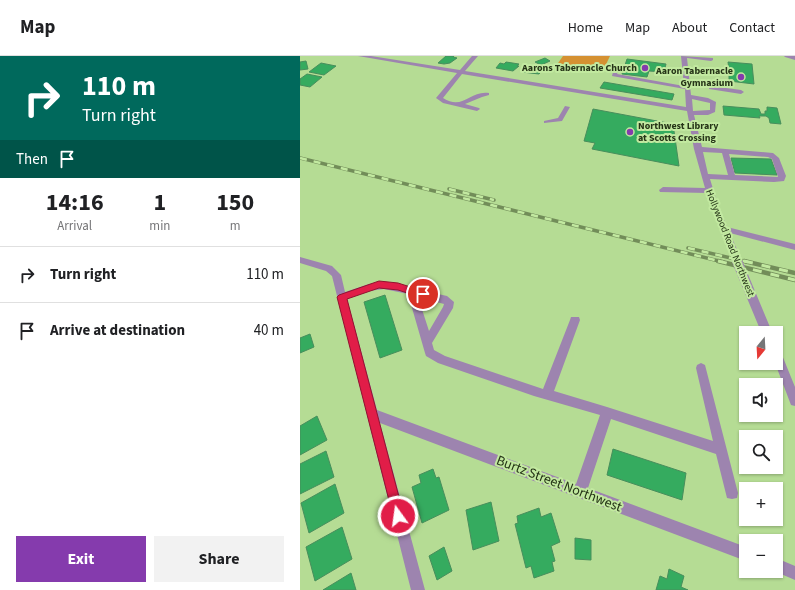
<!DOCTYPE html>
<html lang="en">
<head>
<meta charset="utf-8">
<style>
	:root { --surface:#fff; --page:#f2f2f2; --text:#202124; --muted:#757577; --line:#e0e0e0; --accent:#853bad }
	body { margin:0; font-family:"Source Sans 3",sans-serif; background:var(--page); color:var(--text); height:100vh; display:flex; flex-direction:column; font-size:15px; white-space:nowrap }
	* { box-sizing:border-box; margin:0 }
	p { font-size:13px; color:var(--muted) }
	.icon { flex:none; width:22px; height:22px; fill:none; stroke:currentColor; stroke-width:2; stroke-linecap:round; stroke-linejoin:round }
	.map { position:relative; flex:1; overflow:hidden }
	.details { display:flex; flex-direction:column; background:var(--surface); width:300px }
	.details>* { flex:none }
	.top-card { background:#00695c; color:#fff; overflow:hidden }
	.needle { width:26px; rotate:198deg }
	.tools { position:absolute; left:439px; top:270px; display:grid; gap:8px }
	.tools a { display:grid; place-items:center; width:44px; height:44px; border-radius:0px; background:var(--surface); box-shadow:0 1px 3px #0004; font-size:20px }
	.pin { position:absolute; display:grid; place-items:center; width:34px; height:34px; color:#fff; margin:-17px; border:2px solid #fff; border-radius:50%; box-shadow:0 1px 4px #0007 }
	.me { position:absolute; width:44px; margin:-22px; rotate:346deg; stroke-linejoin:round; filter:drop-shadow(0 0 3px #0008) }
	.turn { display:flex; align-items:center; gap:14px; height:84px; padding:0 16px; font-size:18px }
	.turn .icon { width:52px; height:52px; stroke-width:2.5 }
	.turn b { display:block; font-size:28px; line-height:34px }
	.then { display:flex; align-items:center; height:38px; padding:0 16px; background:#0003; gap:8px; font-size:15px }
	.eta { display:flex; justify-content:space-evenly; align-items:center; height:68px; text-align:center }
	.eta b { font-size:24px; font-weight:700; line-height:28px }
	.cta { display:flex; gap:8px; margin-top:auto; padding:8px 16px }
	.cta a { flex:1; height:46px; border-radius:0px; background:var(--accent); color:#fff; font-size:16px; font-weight:700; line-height:46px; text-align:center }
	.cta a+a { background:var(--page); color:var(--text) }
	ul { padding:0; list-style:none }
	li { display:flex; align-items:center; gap:12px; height:56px; padding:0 16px; border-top:1px solid var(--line) }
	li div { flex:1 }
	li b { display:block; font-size:15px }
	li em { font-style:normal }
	header { display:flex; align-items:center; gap:24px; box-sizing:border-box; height:56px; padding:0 20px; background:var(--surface); border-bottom:1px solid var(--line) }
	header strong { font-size:19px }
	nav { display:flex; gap:22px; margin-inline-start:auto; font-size:14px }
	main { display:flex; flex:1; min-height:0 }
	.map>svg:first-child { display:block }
	.green { fill:#d59132 }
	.building { fill:#35ab5f; stroke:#488e5c }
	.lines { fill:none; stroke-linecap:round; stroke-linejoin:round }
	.minor { fill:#9d84af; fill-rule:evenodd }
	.rail-far1-casing { stroke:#728d59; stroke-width:3.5 }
	.rail-casing { stroke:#728d59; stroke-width:4.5 }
	.rail-far1 { stroke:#c2e9a0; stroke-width:2.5; stroke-dasharray:7; stroke-linecap:butt }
	.rail { stroke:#c2e9a0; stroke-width:3; stroke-dasharray:9; stroke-linecap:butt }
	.minor-bridge-far1 { stroke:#9d84af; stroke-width:8 }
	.minor-bridge { stroke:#9d84af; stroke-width:10 }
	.route { fill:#e11d48; stroke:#92132f }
	.poi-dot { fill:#853bad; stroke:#c2e9a0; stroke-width:1.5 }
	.labels { text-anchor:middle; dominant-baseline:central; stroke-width:4; stroke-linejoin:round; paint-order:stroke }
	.far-poi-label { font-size:10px; font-weight:bold; fill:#253417; stroke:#c2e9a0; text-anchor:end }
	.far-street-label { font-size:10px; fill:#253417; stroke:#c2e9a0 }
	.near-street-label { font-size:14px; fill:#253417; stroke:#c2e9a0 }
</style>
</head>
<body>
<header>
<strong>Map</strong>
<nav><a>Home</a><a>Map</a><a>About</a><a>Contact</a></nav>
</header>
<main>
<section class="details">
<div class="top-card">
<div class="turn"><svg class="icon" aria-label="right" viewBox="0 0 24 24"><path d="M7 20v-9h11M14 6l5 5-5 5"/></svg><div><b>110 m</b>Turn right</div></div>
<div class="then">Then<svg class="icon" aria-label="arrive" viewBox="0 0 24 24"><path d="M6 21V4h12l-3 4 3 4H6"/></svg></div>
</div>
<div class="eta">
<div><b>14:16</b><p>Arrival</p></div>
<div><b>1</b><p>min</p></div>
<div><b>150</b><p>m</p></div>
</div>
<ul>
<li><svg class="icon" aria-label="right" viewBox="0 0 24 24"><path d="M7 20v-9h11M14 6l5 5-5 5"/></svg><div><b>Turn right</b></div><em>110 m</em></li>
<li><svg class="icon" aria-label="arrive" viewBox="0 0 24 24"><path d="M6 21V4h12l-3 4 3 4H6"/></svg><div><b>Arrive at destination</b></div><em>40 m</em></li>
</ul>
<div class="cta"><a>Exit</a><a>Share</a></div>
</section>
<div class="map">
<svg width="495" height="534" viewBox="0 0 495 534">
	<rect width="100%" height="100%" fill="#b5dc94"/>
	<path class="green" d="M263,0H310L302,17L256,10Z"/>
	<g class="building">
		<path d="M146,0H154L153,1L157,2L150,7L144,8L138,7Z"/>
		<path d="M245,2L250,5L241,9L235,6Z"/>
		<path d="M327,3L366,8L364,16L349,15L347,21L322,18Z"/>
		<path d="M6,5L8,13L0,14V6Z"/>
		<path d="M206,6L219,8L217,10H219L213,15L196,12L200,7L204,8Z"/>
		<path d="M428,6L452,8L454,28L429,25V17L426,16V14H429Z"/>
		<path d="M21,7L36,10L24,19L9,16Z"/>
		<path d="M229,9L235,10L234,12H237L239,10L245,11L239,18L222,16Z"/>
		<path d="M7,18L22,21L10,31L0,29V23Z"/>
		<path d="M304,26L374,38L372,44L300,32Z"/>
		<path d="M423,50L459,53L461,58H465V55H467V51L477,52L481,68L470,67L469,62L466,60H459L460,62L424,59Z"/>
		<path d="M293,53L373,68L379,110L292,93L295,87L284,85Z"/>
		<path d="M431,102L471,103L477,119L435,117Z"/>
		<path d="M85,239L102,294L80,302L64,246Z"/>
		<path d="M10,278L14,291L0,297V282Z"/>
		<path d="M17,360L27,384L0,399V370Z"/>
		<path d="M313,393L386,417L382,444L307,419Z"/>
		<path d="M26,395L34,421L0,438V408Z"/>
		<path d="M133,413L136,422L139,421L149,454L122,467L112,431L121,427L119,419Z"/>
		<path d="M35,428L44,457L9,477L1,447Z"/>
		<path d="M191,446L199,485L173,494L166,454Z"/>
		<path d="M239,452L241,461L251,457L260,486L251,490L255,505L252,506L254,515L234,522L231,510L226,512L215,468L218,467L217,460Z"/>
		<path d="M42,471L52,503L15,525L6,491Z"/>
		<path d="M275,482L291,484V504L275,503Z"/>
		<path d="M144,491L152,515L137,524L129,500Z"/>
		<path d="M369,513L384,520L381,531L388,534H356L360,520L367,523Z"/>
		<path d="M51,517L56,534H23Z"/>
	</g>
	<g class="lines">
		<g class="minor">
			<path d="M58,0H71L160,14L172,0H178L165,15L386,51L385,33L312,20L314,12L317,10L320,12L317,18L384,30L381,0L413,2V4L411,5L387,2L391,39L408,42L416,46L415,56L408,59H394L402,91L473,97L479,102L486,120L484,125L474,126L410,123L417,146L427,171L495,188V194L430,177L429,180H423L407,137L360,136L359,134L363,131L405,132L394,93L387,55L162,18L143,42C163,55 170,34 189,37V39L182,41L165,48L179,52L180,53L177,55L143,47L136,42L157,17ZM392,43L410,47V54L393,55ZM403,96L422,97L428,119L408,118ZM429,98L468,101L472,103L478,121L435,119Z"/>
			<path d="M484,0H495V4L485,1Z"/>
			<path d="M411,30L441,34L444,36L441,38L409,33V31Z"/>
			<path d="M265,50L270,51L262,65L244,67V65L258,62Z"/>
			<path d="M0,201L32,210L41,219L45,236L69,228L84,226L147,240L154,246L153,252L132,287L134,294L145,300L243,333L270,264L271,261H279L280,264L254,335L307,351L413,385L396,312L397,309L401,307L405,309L438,437L437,442L432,443L427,442L416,398L311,363L288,432L446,491V505L80,367L125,534H111L32,220L26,215L0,207ZM84,233L108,238L125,297L126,300L138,307L234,340L300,359L276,428L77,354L47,243L69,235ZM118,241L144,248L143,251L129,275Z"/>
			<path d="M476,292L480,294L495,331V350L491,349L475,307H476Z"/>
			<path d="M476,502L495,510V524L474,515H476Z"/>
		</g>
		<g class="rail-far1-casing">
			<g id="rail-far1">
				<path d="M0,102L423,206"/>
				<path d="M149,133L194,144"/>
				<path d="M388,192L448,206"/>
			</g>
		</g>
		<g class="rail-casing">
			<g id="rail">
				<path d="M418,205L495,224"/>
				<path d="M444,205L495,217"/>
			</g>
		</g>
		<use href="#rail-far1" class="rail-far1"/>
		<use href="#rail" class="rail"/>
		<path class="minor-bridge-far1" d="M426,178L438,206"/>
		<path class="minor-bridge" d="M437,205L467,277"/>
	</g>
	<path class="route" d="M79,225L98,227L126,236L127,238L123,242L98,234L79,232L47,243L104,460L103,465L98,466L94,465L93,460L37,241L39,239Z"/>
	<g class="poi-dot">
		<circle cx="345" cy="12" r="4"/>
		<circle cx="441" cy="21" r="4"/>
		<circle cx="330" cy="76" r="4"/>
	</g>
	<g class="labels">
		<g class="far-poi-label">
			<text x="337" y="12">Aarons Tabernacle Church</text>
			<text x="433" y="15">Aaron Tabernacle<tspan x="433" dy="12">Gymnasium</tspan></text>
			<text x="338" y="70" text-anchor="start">Northwest Library<tspan x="338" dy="12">at Scotts Crossing</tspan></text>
		</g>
		<g class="far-street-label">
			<text transform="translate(430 187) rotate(68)">Hollywood Road Northwest</text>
		</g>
		<g class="near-street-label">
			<text transform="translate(259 428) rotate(21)">Burtz Street Northwest</text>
		</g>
	</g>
</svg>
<div class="tools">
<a><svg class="needle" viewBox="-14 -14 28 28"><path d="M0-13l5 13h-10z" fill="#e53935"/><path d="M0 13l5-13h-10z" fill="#757577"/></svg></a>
<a><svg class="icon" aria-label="sound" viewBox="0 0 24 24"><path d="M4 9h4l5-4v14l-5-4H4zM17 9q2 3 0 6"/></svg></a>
<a><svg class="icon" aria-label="search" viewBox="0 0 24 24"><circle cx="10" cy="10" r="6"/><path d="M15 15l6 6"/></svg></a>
<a>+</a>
<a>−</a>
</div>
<div class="pin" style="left:123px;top:238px;background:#d93025"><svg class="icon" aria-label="arrive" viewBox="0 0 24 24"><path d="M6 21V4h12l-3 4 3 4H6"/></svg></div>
<svg class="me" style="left:98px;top:460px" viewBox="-20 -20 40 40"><circle r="17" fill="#e11d48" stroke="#fff" stroke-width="3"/><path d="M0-11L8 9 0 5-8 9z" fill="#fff"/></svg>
</div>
</main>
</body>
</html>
